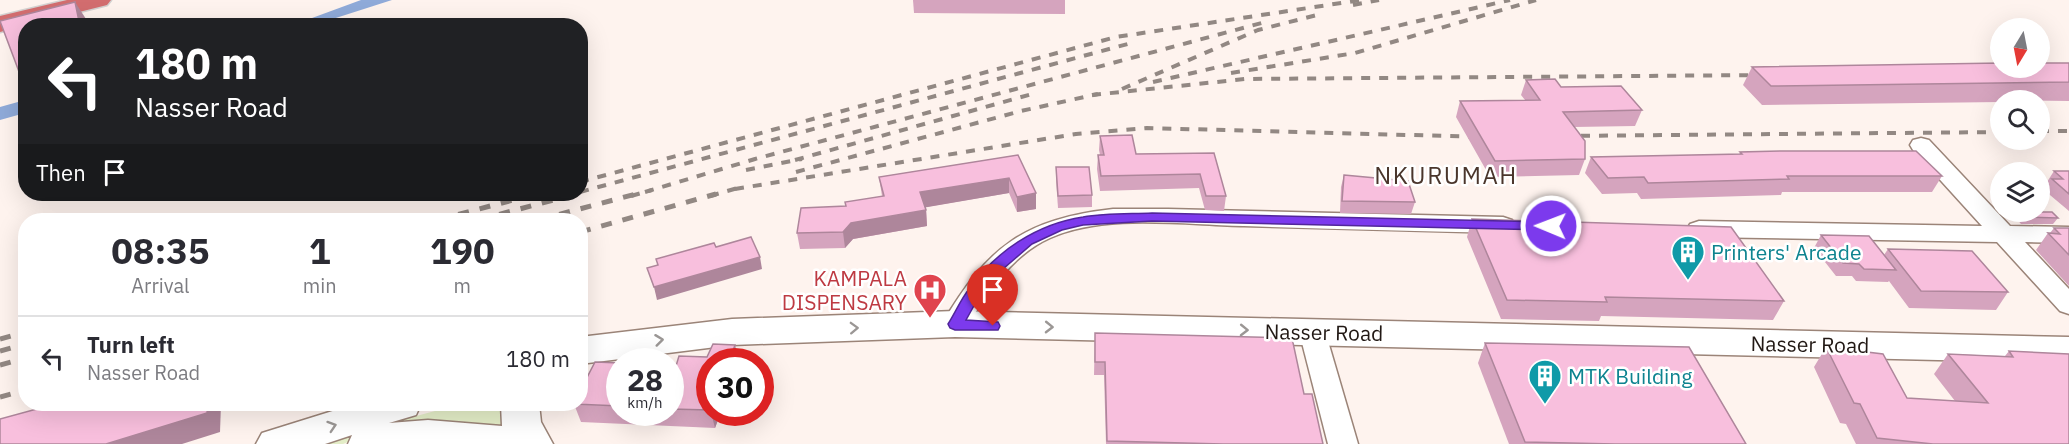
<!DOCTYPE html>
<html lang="en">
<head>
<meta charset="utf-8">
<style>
	:root { --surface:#fff; --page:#f2f2f3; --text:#2b2b33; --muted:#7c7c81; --line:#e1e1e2 }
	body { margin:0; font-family:"IBM Plex Sans",sans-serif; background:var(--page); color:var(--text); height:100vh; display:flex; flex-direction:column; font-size:22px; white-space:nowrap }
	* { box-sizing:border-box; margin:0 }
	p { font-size:20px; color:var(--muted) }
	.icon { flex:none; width:33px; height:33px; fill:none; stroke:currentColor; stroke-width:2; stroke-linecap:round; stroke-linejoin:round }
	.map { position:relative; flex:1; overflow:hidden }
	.details { position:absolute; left:18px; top:213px; width:570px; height:198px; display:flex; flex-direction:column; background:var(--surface); border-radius:24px; box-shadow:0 6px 24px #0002 }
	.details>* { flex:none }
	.banner { position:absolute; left:18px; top:18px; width:570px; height:183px; border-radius:24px; box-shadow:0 6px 24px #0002; background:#202124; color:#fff; overflow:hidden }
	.needle { width:39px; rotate:190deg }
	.tools { position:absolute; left:1990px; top:18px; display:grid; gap:12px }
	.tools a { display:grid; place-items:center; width:60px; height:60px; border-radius:50%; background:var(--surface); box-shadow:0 6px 24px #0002; font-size:30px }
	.speed { position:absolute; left:606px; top:348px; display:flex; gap:12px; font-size:30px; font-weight:700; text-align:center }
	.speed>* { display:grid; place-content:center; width:78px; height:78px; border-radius:50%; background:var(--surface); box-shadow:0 6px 24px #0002; line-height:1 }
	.speed small { font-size:15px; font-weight:400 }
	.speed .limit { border:9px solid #d22; background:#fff; color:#111 }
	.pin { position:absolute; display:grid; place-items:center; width:51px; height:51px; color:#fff; margin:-62px -26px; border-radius:50% 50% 50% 0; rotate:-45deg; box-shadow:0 0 6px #0007 }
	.pin .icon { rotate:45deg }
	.me { position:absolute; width:66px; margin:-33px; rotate:271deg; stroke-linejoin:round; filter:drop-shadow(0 0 4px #0008) }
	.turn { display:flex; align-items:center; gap:21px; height:126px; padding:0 18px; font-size:27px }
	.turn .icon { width:78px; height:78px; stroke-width:2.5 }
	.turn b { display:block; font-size:42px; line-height:51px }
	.then { display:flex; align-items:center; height:57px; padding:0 18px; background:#0003; gap:12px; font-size:22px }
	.eta { display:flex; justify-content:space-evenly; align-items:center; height:102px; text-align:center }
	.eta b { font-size:36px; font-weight:700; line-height:42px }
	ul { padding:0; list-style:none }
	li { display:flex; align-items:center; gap:18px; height:84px; padding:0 18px; border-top:2px solid var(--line) }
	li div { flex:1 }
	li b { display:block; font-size:22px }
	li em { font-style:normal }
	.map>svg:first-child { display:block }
	.green { fill:#e3edc7 }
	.water { fill:#8faad9 }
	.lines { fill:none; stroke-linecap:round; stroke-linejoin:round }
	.street-casing { stroke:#9b8478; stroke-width:3 }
	.secondary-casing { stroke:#9b8478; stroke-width:3 }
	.highway-casing { stroke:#d3d1d0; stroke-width:3 }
	.street { fill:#fff; fill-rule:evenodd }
	.secondary { fill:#fff; fill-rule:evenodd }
	.highway { fill:#d26d6f; fill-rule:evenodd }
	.rail-far1 { stroke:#928883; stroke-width:4; stroke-dasharray:9 9; stroke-linecap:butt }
	.rail { stroke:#928883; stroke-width:5; stroke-dasharray:11 11; stroke-linecap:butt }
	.wall { fill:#d5a4be }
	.shaded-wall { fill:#ae869b }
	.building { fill:#f8bfdd; stroke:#ae869b; stroke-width:1.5 }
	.oneway { stroke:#9b9795 }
	.route { fill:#7c3aed; stroke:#51269a; stroke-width:1.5 }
	.labels { text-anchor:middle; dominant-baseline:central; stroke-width:5; stroke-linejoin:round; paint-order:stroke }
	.culture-label { font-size:21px; fill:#0d838f; stroke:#fff; text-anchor:start }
	.health-label { font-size:21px; fill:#be3a42; stroke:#fff; text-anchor:end }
	.street-label { font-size:21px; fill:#211814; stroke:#fff }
	.quarter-label { font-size:24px; letter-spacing:1.5px; fill:#4a362c; stroke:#fff }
</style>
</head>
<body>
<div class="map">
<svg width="2069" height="444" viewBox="0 0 2069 444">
	<rect width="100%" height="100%" fill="#fef3ee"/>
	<path class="green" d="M461,404H523L511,434L363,436L343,444H312Z"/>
	<g class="water">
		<path d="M361,0H392L314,25H293Z"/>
		<path d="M25,100V113L0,120V107Z"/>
	</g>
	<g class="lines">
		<g class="street-casing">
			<g id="street">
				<path d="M1921,138L1929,140L2010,226L2069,227V243L2025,242L2069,289V314L2060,311L1997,242L1699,237L1690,234L1687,229L1690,224L1699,221L1982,226L1913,150L1910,145L1913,140Z"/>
				<path d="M1113,209H1168L1503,217L1512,220L1515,225L1512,230L1503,233C1416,231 1330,229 1244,226C1184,225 1105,213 1050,238C1010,256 986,295 964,331L955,333L946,331L942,324C987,247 1024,219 1113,209Z"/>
				<path d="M1312,322L1321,324L1325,331L1358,444H1328L1299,331L1303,324Z"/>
			</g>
		</g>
		<g class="secondary-casing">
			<g id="secondary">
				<path d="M955,311L2069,337V363L955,337L732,345L580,364V337L732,319Z"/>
				<path d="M355,404H421L416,415L389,423L428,420L502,426L501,404H539L541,422L553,444H348L352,435L325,444H256L262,433Z"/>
			</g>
		</g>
		<g class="highway-casing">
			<path id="highway" d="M67,0H111L107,5L0,32V16Z"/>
		</g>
		<use href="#street" class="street"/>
		<use href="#secondary" class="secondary"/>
		<use href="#highway" class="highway"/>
		<g class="rail-far1">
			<path d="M1353,5L1379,0"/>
			<path d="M1231,73L1355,53L1536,0"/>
			<path d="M1153,82L1510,0"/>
			<path d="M1122,89L1258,30L1321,14"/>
			<path d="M1092,95L1245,79L1766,75"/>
			<path d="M2040,131H2069"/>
			<path d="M1563,136L2001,132"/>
			<path d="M795,160L1032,94"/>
			<path d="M746,170L802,159"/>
			<path d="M796,172L1021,111L1098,94"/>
			<path d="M580,182L1116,37L1361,0"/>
			<path d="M735,189L1076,134L1147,128L1485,137"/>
			<path d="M580,192L1135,42"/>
			<path d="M645,192L755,159L1269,21"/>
			<path d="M530,196L536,194"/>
			<path d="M570,196L576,194"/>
			<path d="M631,196L652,190"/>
			<path d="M710,196L741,187"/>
		</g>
		<g class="rail">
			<path d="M437,220L536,194"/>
			<path d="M478,220L576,194"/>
			<path d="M538,220L636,194"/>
			<path d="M580,232L716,194"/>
			<path d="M0,339L26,332"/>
			<path d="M0,351L26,344"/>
			<path d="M0,365L26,358"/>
			<path d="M0,397L26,390"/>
		</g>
	</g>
	<g class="wall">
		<path d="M913,0H1065V14L914,13Z"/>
		<path d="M2069,63V101L2001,100V102L1762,105L1743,85L1752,67Z"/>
		<path d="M1526,80L1561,87L1642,110L1635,126L1574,127L1585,159L1579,175L1490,177L1456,117L1460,101L1525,100L1521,95Z"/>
		<path d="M1100,136L1136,154L1214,153L1226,196L1224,211L1205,210L1199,188L1100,191L1097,169L1098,155H1100L1099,150Z"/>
		<path d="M1740,152L1942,176L1932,192H1782L1781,195L1641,199L1637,193L1602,194L1585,173L1591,157L1739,155Z"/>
		<path d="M1018,155L1036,209L1017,212L1009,193L926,207L927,226L853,239L845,248L800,249L797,233L846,206L882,196L879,177Z"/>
		<path d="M1056,167L1092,195V207L1058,208L1056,179Z"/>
		<path d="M2054,171H2069V211L2044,190L2049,183L2047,182Z"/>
		<path d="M1344,175L1415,202L1411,214L1340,213L1341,187Z"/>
		<path d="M2019,212H2052L2058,218L2053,224H2021L2015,217Z"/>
		<path d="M1472,219L1784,301L1773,320L1601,316L1599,321L1501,319L1467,237Z"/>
		<path d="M2054,228H2069V286L2036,250L2048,233H2050Z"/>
		<path d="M1821,235L1884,255L1888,249L2008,292L1996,310L1909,308L1889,281L1888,282L1856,281L1852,276H1836L1814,248Z"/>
		<path d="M1095,333L1304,394L1323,444H1106L1104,375H1094Z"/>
		<path d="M1485,343L1746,444H1509L1478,363Z"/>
		<path d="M735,345L738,362H710V412H721L715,428L581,422L574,404L620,363V412H670V365L676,366L707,357Z"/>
		<path d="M1826,347L1907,398L1955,401L1934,374L1948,354L2005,356L2009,351L2069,354V444H1856L1846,424L1840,423L1814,367Z"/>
	</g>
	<g class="shaded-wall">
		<path d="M75,2L86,19L87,26H80Z"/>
		<path d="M26,75V84L21,77Z"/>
		<path d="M1009,178V193L922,208L920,192Z"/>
		<path d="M1036,193V209L1017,212V197Z"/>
		<path d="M926,210L927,226L853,239L845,248L843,232L851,223Z"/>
		<path d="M760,257L762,269L657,300L654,287Z"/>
		<path d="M735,345L738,362H729Z"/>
		<path d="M208,404H221L220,432L182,444H106Z"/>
		<path d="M711,412H721L715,428Z"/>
	</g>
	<g class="building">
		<path d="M75,2L80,26H26V75L21,77L0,21Z"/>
		<path d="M2001,63V68H2040V63H2069V82L1771,86L1752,67Z"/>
		<path d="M1555,79L1561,87L1621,86L1642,110L1563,112L1585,141V159L1495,161L1460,101L1540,100L1526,80Z"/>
		<path d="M1132,135L1136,154L1214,153L1226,196H1206L1200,174L1101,176L1098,155H1104L1100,136Z"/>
		<path d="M1782,151H1916L1942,176H1787L1789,179L1648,183L1644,177L1608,178L1591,157L1742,154L1740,152Z"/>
		<path d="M1018,155L1036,193L1017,197L1009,178L920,192L926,210L851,223L843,232L797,233L801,208L846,206L845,202L884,196L879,177Z"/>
		<path d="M1056,167H1089L1092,195L1058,196Z"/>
		<path d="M2054,171H2069V194L2052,179H2063Z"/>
		<path d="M1344,175L1408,181L1415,202L1342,201Z"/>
		<path d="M2020,212H2052L2058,218L2026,217Z"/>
		<path d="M1472,219L1731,227L1784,301L1605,297L1607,302L1507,300Z"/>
		<path d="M2054,228H2069V255L2048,233L2060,234Z"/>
		<path d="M1821,235L1869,236L1896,270L1864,269L1859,264L1843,263Z"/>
		<path d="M751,237L760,257L654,287L647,268L658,265L656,259L714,243L716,247Z"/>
		<path d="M1888,249L1972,251L2008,292L1921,291Z"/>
		<path d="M1095,333L1292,338L1304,394H1312L1323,444H1223L1107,441L1105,362H1095Z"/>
		<path d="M1485,343L1689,347L1746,444H1615L1525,442Z"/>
		<path d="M713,344L735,345L729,362H710V410L670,409V365L676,366L679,356L707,357Z"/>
		<path d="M1826,347L1883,354L1907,398L1988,403L1948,354L2013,357L2009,351L2069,354V444H1933L1877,438L1860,404L1854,403Z"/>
		<path d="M595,362L620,363V406L574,404H580V391Z"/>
		<path d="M55,404H208L207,413L106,444H0V419Z"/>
	</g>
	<defs><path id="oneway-chevron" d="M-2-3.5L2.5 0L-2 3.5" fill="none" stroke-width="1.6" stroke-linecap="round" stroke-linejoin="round" transform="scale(1.5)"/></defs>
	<g class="oneway">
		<use href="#oneway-chevron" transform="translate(1049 327) rotate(1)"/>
		<use href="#oneway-chevron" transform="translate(854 328) rotate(-2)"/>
		<use href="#oneway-chevron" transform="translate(1244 330) rotate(1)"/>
		<use href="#oneway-chevron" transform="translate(659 340) rotate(-7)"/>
		<use href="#oneway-chevron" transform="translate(332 426) rotate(-18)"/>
	</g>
	<path class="route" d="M1152,213L1551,222L1558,226L1551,230L1152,221L1083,225L1062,230L1032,244L1003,269L980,295L966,320L998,322L1000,326L998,330H955L950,328L948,324C955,313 961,299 969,289C996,251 1037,224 1083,217C1105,213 1129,214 1152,213Z"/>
	<defs>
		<g id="building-pin" transform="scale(1.725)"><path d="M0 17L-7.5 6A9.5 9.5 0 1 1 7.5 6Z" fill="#0f9aa8" stroke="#fff"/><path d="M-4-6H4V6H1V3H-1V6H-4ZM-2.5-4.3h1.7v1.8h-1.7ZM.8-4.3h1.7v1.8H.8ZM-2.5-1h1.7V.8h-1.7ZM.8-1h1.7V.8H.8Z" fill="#fff"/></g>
		<g id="hospital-pin" transform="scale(1.725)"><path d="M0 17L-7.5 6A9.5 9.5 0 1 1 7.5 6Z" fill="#e0444e" stroke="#fff"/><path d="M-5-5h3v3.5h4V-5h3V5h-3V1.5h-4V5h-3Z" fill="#fff"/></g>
	</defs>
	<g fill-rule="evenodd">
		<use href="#building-pin" x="1688" y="252"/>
		<use href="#hospital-pin" x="930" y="290"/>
		<use href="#building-pin" x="1545" y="376"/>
	</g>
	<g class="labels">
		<g class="culture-label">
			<text x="1711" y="252">Printers' Arcade</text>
			<text x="1568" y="376">MTK Building</text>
		</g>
		<g class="health-label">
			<text x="907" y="278">KAMPALA<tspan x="907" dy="24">DISPENSARY</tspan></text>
		</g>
		<g class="street-label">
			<text transform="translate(1324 332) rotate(1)">Nasser Road</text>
			<text transform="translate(1810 344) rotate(1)">Nasser Road</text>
		</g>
		<g class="quarter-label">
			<text x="1446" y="175">NKURUMAH</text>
		</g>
	</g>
</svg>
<div class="tools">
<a><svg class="needle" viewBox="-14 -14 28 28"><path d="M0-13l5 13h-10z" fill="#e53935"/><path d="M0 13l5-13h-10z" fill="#7c7c81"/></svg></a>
<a><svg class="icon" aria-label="search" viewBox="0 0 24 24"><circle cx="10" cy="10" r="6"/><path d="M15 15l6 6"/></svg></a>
<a><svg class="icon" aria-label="layers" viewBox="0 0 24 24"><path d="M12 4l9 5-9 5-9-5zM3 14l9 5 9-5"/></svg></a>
</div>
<div class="speed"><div>28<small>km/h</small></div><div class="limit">30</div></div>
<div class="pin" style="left:993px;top:326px;background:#d93025"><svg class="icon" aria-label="arrive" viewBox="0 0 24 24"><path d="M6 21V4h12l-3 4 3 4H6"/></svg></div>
<svg class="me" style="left:1551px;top:226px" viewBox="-20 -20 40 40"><circle r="17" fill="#7c3aed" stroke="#fff" stroke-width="3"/><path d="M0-11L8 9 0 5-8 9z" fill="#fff"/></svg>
<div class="banner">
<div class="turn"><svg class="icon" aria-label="left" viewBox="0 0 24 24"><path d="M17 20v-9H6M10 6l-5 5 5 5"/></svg><div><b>180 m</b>Nasser Road</div></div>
<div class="then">Then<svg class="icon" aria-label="arrive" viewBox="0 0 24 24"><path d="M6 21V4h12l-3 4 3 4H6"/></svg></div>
</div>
<section class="details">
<div class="eta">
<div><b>08:35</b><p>Arrival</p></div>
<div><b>1</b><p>min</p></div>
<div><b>190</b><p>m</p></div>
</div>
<ul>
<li><svg class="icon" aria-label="left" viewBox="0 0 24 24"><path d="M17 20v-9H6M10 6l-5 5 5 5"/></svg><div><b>Turn left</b><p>Nasser Road</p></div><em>180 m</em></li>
</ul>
</section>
</div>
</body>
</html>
